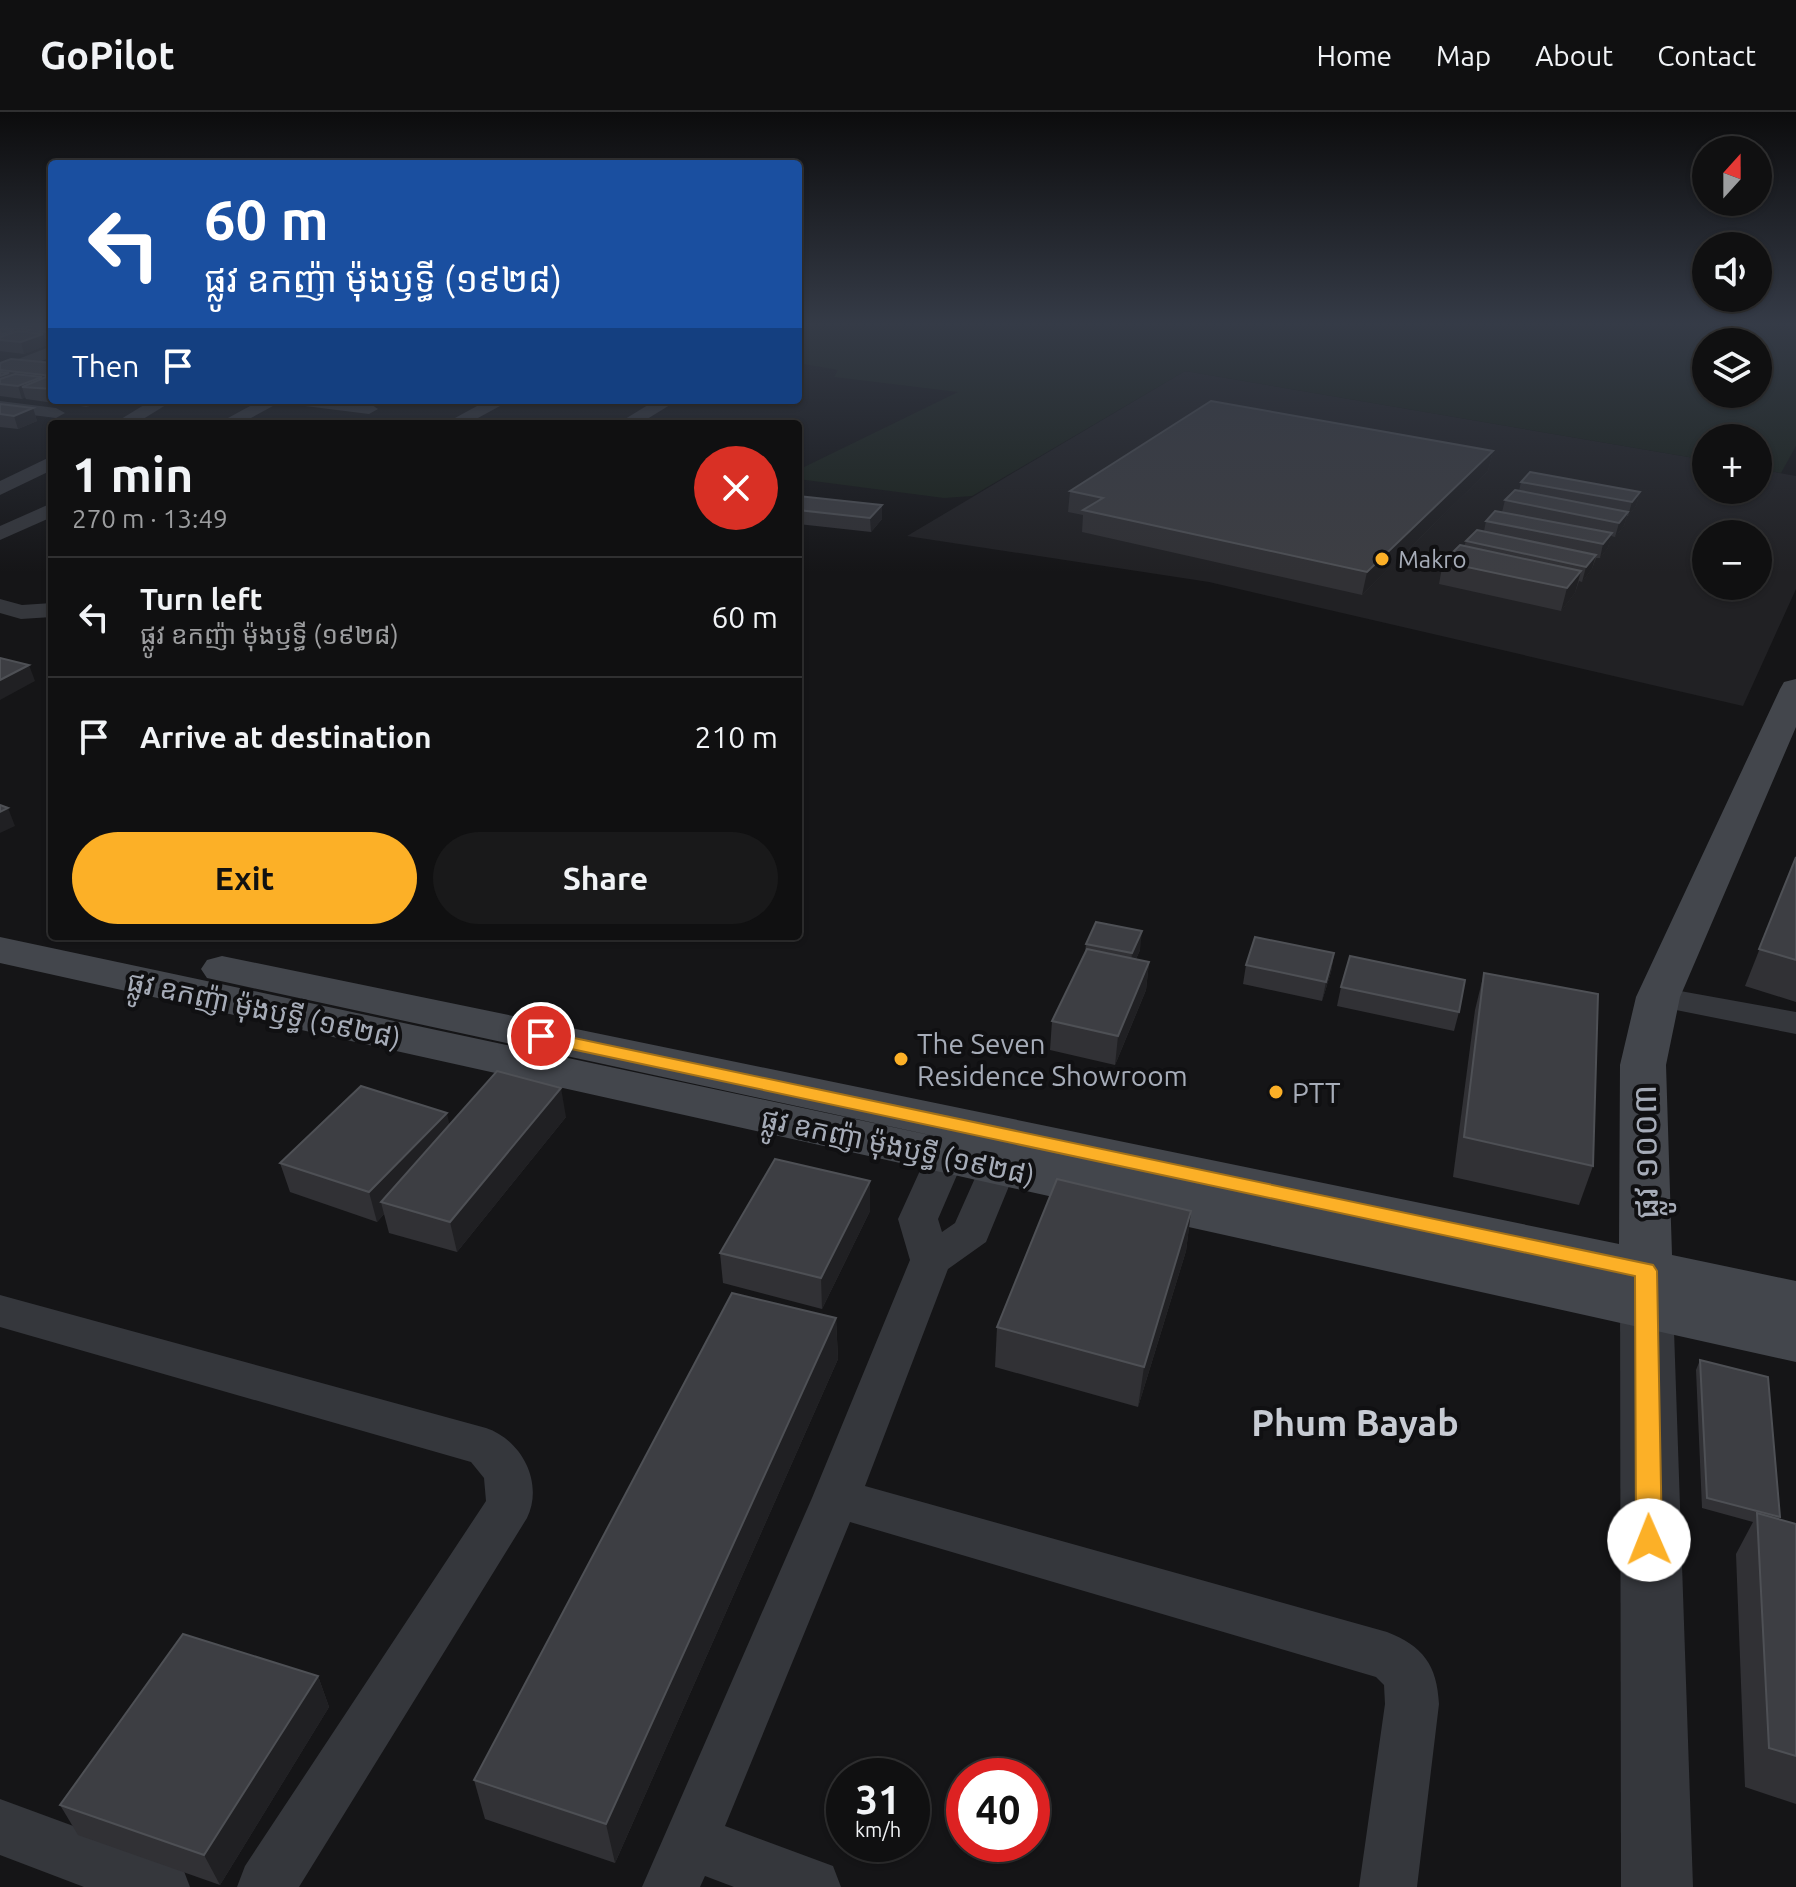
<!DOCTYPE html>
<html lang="en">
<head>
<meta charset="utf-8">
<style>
	:root { --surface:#101011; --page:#19191a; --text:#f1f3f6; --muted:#9c9d9f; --line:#303031; --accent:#fcb027 }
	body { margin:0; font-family:Ubuntu,"Noto Sans Khmer",sans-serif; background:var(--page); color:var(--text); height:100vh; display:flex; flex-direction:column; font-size:30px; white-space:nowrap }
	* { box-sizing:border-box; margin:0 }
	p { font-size:26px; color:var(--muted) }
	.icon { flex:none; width:44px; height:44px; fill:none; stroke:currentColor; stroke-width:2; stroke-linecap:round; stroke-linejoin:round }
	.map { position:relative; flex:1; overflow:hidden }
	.details { position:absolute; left:48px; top:308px; width:754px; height:520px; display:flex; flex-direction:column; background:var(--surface); border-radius:8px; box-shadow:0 2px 6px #0004,0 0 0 2px var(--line) }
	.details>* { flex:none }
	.hud { position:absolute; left:48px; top:48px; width:754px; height:244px; border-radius:8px; box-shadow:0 2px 6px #0004,0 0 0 2px var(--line); background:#1a4fa0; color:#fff; overflow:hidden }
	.needle { width:52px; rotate:21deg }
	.fabs { position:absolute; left:1692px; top:24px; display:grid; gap:16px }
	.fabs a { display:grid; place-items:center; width:80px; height:80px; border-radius:50%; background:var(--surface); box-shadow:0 2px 6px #0004,0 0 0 2px var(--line); font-size:40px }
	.speed { position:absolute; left:826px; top:1646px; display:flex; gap:16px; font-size:40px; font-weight:700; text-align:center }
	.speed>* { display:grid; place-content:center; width:104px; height:104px; border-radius:50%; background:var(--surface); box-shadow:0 2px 6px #0004,0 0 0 2px var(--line); line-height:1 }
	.speed small { font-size:20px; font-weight:400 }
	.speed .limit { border:12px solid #d22; background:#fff; color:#111 }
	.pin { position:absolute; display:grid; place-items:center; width:68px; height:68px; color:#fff; margin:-34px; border:4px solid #fff; border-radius:50%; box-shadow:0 2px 8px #0007 }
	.me { position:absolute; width:88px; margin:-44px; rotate:359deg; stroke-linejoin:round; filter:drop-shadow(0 0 6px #0008) }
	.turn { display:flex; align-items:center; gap:28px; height:168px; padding:0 24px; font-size:36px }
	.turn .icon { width:104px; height:104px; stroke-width:2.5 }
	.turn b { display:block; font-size:56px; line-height:68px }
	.then { display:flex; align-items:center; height:76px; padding:0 24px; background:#0003; gap:16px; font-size:30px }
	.round { display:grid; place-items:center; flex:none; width:84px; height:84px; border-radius:42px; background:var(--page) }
	.headline { display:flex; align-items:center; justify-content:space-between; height:136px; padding:0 24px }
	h1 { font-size:48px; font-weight:700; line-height:60px }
	.action { display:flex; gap:16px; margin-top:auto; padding:16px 24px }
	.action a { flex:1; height:92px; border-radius:48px; background:var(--accent); color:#111; font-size:32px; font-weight:700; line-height:92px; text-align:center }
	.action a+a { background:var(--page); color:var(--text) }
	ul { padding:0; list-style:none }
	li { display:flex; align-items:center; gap:24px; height:120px; padding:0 24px; border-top:2px solid var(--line) }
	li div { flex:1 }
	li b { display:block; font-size:30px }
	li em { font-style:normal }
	header { display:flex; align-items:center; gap:48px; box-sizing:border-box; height:112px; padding:0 40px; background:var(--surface); border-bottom:2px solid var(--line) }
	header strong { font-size:38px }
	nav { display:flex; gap:44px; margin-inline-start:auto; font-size:28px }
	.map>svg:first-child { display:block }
	.built { fill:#212124; fill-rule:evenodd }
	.green { fill:#1a221b; fill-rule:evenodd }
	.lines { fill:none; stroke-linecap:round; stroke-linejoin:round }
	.minor { fill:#35373c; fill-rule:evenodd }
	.tertiary { fill:#35373c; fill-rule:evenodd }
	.secondary { fill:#43464c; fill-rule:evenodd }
	.wall { fill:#313135 }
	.shaded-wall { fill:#202023 }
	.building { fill:#3d3e43; stroke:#4e5055; stroke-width:2 }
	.route { fill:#fcb027; stroke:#a47219; stroke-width:2 }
	.poi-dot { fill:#fcb027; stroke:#101012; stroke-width:3 }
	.labels { text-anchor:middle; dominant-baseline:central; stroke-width:8; stroke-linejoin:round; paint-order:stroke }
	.far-poi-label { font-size:24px; fill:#a6acb8; stroke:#101012; text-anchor:start }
	.street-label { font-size:28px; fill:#a6acb8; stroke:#101012 }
	.poi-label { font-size:28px; fill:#a6acb8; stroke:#101012; text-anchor:start }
	.near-street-label { font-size:34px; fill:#a6acb8; stroke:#101012 }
	.near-neighbourhood-label { font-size:36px; font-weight:bold; fill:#c7cbd3; stroke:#101012 }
</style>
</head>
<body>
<header>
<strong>GoPilot</strong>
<nav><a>Home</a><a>Map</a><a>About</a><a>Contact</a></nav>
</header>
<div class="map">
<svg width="1796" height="1775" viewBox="0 0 1796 1775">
	<rect width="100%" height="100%" fill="#151517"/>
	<path class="built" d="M1185,259L1706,348V378H1758V357L1796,364V477L1743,594L1209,470L907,424ZM1706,422H1758V474H1706Z"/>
	<path class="green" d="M798,211H1796V334L1781,361L1758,357V326H1706V348L1185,259L972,384L944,386L798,367V358L958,280L834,265L838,258L798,251ZM1758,230V282H1706V230Z"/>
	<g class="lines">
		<g class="minor">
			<path d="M52,234V245L0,265V254Z"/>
			<path d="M152,288H174L135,312H113Z"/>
			<path d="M261,288H284L240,312H217Z"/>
			<path d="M288,288C309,288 363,283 378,297L369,302L297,293Z"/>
			<path d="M488,288H511L467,312H444Z"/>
			<path d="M656,288H678L639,312H617Z"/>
			<path d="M0,289L56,296L65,301L56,306L0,299Z"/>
			<path d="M52,344V358L0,383V369Z"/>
			<path d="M52,391V405L0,428V414Z"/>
			<path d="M0,487L22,493L52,491V505L21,507L0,501Z"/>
			<path d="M1658,875L1796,900V922L1646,892L1641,885L1646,878Z"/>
			<path d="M957,1006L970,1010L976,1019L938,1107L942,1120L955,1111L996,1019L1009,1015L1022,1019L1028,1028L986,1130L948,1157L865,1374L1387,1520C1423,1534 1437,1553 1439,1592L1417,1775H1359L1385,1592L1384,1573L1376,1565L850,1410L725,1714L833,1754L841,1775H734L705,1764L700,1775H642L812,1386L910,1148L898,1107L938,1019L944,1010Z"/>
			<path d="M0,1183L486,1316C522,1328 544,1371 527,1406L299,1775H237L245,1754L486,1389L484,1366L471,1350L0,1215Z"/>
			<path d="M0,1687L182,1754L190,1775H84L0,1743Z"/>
		</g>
		<path class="tertiary" d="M1646,1141L1664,1147L1672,1160L1693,1775H1621L1620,1160L1628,1147Z"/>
		<path class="secondary" d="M1796,567V615L1680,885L1666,953L1672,1143L1796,1169V1250L0,851V825L953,1028L207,866L201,857L207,848L222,844L1619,1132L1620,953L1636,885L1780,577L1784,570Z"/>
	</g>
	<g class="wall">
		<path d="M0,211H52L50,232L46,231L47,233L24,242L0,239Z"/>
		<path d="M52,231V246L49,245L46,234Z"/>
		<path d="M0,251H52V288H103L87,295L59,291L58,289L54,291L26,287L25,285L22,287L0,284Z"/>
		<path d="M0,292L33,296L37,309L18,317L0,315Z"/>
		<path d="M1493,339L1488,359L1362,483L1082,420L1083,403L1068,400L1070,379Z"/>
		<path d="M1521,370L1640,380L1636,394L1628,404H1627L1624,414L1615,425L1611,424L1608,436L1600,446H1596L1592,457L1582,470L1579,469L1575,481L1561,499L1439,472L1443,450L1464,434L1466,429L1484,419L1486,409L1502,400L1505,388L1519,379Z"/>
		<path d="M798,384L882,393V407L871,420L798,412Z"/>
		<path d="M1796,745V890L1745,874Z"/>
		<path d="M1086,832L1140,838L1136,847L1149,850L1146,878L1115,953L1050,938L1052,909L1085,840Z"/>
		<path d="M1334,841L1331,860L1322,889L1243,872L1246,853Z"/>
		<path d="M1484,861L1593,1054L1579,1093L1453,1065L1475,898Z"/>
		<path d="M1341,875L1459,900L1454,919L1337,894Z"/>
		<path d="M566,1005L457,1140L389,1121L384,1102L377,1110L290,1080L280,1051L449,1013Z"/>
		<path d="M870,1099L822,1197L723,1171L720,1141Z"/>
		<path d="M1191,1099L1186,1139L1138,1295L995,1255L997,1215Z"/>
		<path d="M836,1206L838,1247L615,1751L485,1707L474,1668Z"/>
		<path d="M1700,1248L1780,1405L1779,1407L1796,1412V1692L1745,1675L1736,1442L1753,1410L1702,1396L1696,1258Z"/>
		<path d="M318,1564L329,1595L220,1773L78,1723L60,1693Z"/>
	</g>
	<g class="shaded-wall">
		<path d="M52,218V231L50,232L47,220Z"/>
		<path d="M43,222L47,233L24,242L21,230Z"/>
		<path d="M42,265L46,277L22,275L25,285L22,287L18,274Z"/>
		<path d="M86,288H103L87,295Z"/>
		<path d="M33,296L37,309L18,317L14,304Z"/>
		<path d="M1493,339L1488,359L1362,483L1367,460Z"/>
		<path d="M1640,380L1636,394L1628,404L1632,390Z"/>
		<path d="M882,393V407L871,420L870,406Z"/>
		<path d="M1628,400L1624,414L1615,425L1619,411Z"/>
		<path d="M1612,421L1608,436L1600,446L1603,432Z"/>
		<path d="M1596,443L1592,457L1582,470L1586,455Z"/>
		<path d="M1581,459L1575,481L1561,499L1567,476Z"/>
		<path d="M29,553L35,569L0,588V568Z"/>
		<path d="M8,696L15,714L0,721V700Z"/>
		<path d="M1142,819L1140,838L1130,860L1132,841Z"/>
		<path d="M1334,841L1331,860L1322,889L1326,870Z"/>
		<path d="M1149,850L1146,878L1115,953L1118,924Z"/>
		<path d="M561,976L566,1005L457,1140L450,1110Z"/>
		<path d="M447,1001L453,1030L381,1090L384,1102L377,1110L369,1080Z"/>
		<path d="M870,1069V1099L822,1197L821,1166Z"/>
		<path d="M1191,1099L1186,1139L1138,1295L1144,1255Z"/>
		<path d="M836,1206L838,1247L615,1751L606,1712Z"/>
		<path d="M318,1564L329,1595L220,1773L204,1743Z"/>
	</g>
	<g class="building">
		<path d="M0,211H33L18,217L0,215Z"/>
		<path d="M38,211H52V218L47,220L21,217Z"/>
		<path d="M0,217L14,218L0,223Z"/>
		<path d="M18,219L43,222L21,230L0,228V225Z"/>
		<path d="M11,247L52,251V264L0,258V251Z"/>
		<path d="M0,260L9,261L0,264Z"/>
		<path d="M15,262L42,265L18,274L0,272V267Z"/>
		<path d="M46,265L52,266V277L22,275Z"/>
		<path d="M1211,289L1493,339L1367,460L1083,398L1103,386L1070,379Z"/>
		<path d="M0,292L33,296L14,304L0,302Z"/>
		<path d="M1530,360L1640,380L1632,390L1521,370Z"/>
		<path d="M1515,378L1628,400L1619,411L1505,388Z"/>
		<path d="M798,384L882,393L870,406L798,398Z"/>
		<path d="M1495,399L1612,421L1603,432L1486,409Z"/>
		<path d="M1477,418L1596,443L1586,455L1466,429Z"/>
		<path d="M1460,433L1581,459L1567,476L1443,450Z"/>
		<path d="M0,546L29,553L0,568Z"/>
		<path d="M0,693L8,696L0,700Z"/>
		<path d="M1796,745V848L1759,837Z"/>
		<path d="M1096,810L1142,819L1132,841L1086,832Z"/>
		<path d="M1255,825L1334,841L1326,870L1246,853Z"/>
		<path d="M1087,837L1149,850L1118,924L1052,909Z"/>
		<path d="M1350,844L1465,868L1459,900L1341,875Z"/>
		<path d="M1484,861L1598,882L1593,1054L1464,1025Z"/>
		<path d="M497,959L561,976L450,1110L381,1090Z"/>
		<path d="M361,974L447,1001L369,1080L280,1051Z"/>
		<path d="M775,1047L870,1069L821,1166L720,1141Z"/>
		<path d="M1057,1067L1191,1099L1144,1255L997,1215Z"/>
		<path d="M732,1181L836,1206L606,1712L474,1668Z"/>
		<path d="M1700,1248L1768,1265L1780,1405L1707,1386Z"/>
		<path d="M1757,1401L1796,1412V1644L1769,1636Z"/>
		<path d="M183,1522L318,1564L204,1743L60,1693Z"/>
	</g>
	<linearGradient id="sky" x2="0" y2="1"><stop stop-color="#0c0c0d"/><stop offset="0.46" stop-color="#353b47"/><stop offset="1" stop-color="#353b47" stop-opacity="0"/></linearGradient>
	<rect width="1796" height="460" fill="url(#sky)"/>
	<path class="route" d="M541,919L1653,1153L1657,1159L1662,1428L1658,1436L1649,1439L1640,1436L1636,1428L1635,1164L534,929L531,924L534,920Z"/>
	<g class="poi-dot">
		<circle cx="1382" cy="447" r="8"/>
		<circle cx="901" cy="947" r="8"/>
		<circle cx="1276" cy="980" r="8"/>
	</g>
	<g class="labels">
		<g class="far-poi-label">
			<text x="1398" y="447">Makro</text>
		</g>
		<g class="street-label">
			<text transform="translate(264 897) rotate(12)">ផ្លូវ ឧកញ៉ា ម៉ុងឫទ្ធី (១៩២៨)</text>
			<text transform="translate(898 1034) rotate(12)">ផ្លូវ ឧកញ៉ា ម៉ុងឫទ្ធី (១៩២៨)</text>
		</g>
		<g class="poi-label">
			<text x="917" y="931">The Seven<tspan x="917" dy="32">Residence Showroom</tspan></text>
			<text x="1292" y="980">PTT</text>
		</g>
		<g class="near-street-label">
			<text transform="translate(1644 1040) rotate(-91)">ផ្លូវ ១០០៣</text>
		</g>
		<g class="near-neighbourhood-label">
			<text x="1355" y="1310">Phum Bayab</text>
		</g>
	</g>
</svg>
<div class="fabs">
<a><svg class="needle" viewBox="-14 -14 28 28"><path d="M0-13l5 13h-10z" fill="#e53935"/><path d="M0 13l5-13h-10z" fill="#9c9d9f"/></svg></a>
<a><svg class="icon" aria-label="sound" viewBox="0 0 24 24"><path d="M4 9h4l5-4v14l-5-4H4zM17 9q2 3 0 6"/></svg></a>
<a><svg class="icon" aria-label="layers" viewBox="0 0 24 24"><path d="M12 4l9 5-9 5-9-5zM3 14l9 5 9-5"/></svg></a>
<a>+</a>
<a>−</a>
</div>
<div class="speed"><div>31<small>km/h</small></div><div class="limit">40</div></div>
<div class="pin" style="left:541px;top:924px;background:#d93025"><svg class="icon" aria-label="arrive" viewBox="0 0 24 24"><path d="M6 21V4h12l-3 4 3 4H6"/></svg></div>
<svg class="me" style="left:1649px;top:1428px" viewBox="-20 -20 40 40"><circle r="19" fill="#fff"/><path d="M0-13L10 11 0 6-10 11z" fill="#fcb027"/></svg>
<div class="hud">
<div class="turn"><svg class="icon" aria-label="left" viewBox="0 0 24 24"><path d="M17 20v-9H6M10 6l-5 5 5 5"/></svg><div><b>60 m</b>ផ្លូវ ឧកញ៉ា ម៉ុងឫទ្ធី (១៩២៨)</div></div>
<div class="then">Then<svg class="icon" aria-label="arrive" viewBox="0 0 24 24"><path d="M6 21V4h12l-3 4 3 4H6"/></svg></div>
</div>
<section class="details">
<div class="headline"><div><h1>1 min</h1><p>270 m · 13:49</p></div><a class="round" style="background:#d93025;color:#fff"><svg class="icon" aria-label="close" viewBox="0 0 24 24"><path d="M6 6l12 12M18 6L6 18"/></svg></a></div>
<ul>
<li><svg class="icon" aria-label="left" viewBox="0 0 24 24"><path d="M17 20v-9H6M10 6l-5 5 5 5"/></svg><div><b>Turn left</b><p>ផ្លូវ ឧកញ៉ា ម៉ុងឫទ្ធី (១៩២៨)</p></div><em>60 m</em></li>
<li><svg class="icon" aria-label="arrive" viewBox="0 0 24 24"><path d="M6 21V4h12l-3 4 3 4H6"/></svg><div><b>Arrive at destination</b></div><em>210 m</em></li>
</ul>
<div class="action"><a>Exit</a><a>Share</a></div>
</section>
</div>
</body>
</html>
